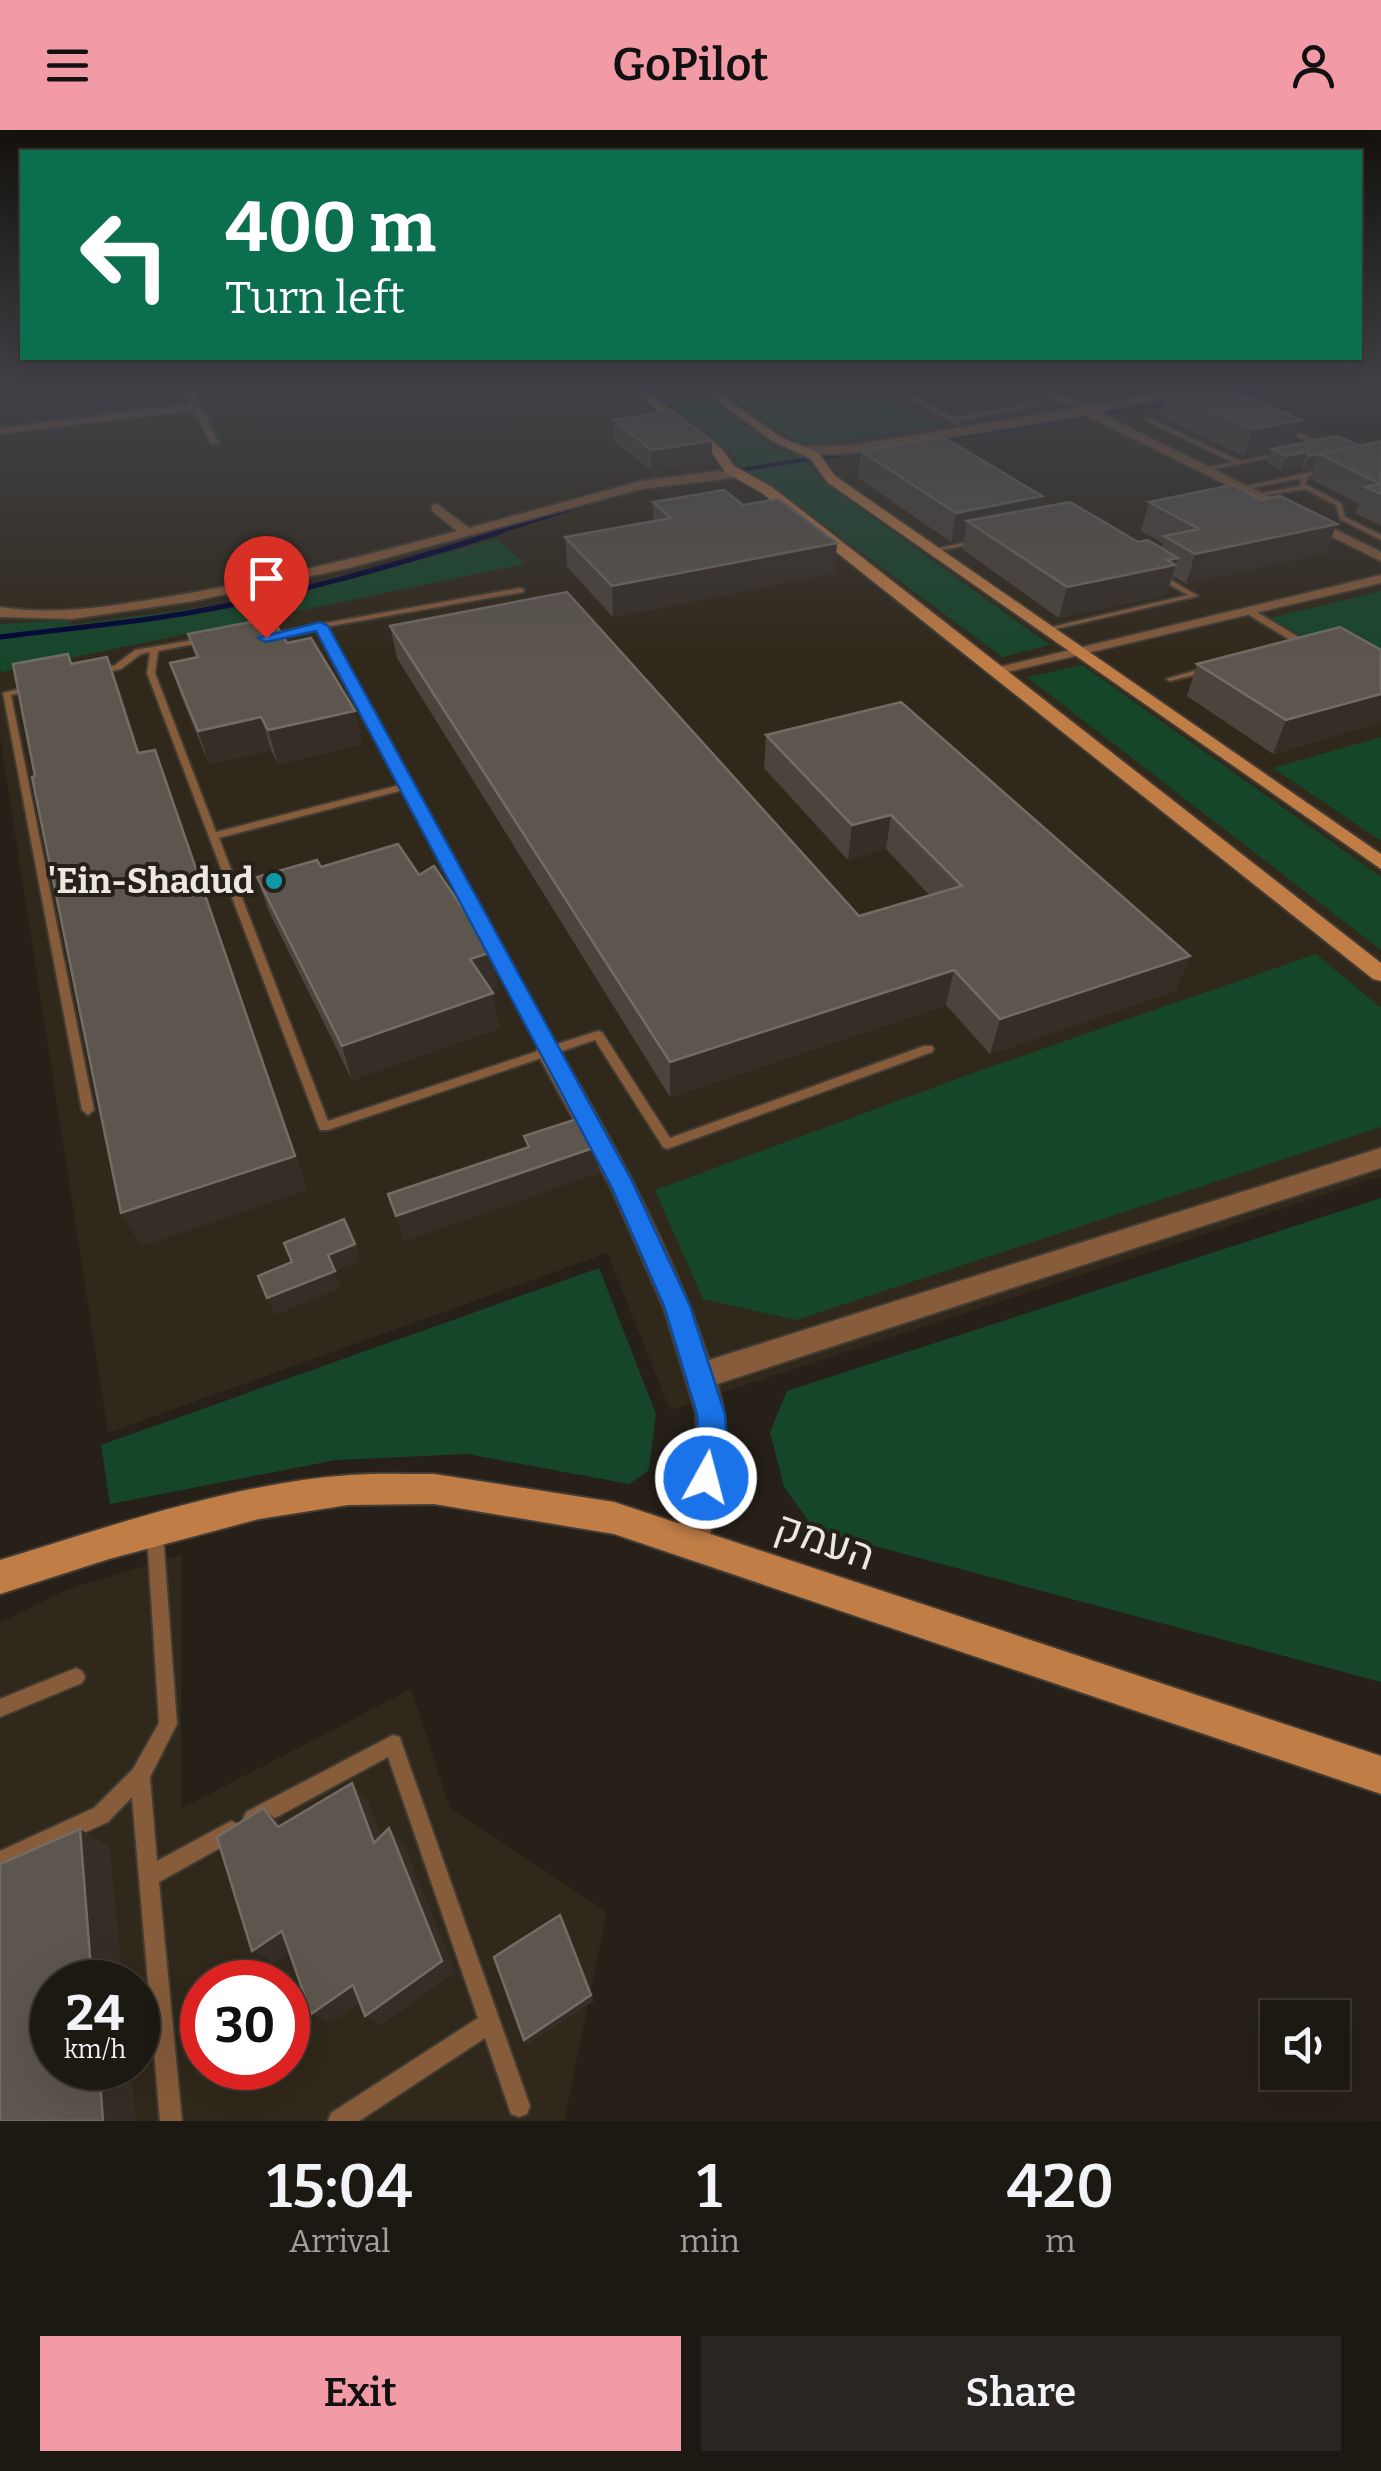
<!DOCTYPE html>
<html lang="en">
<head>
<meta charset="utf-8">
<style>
	:root { --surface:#1c1812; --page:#292520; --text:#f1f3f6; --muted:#a0a09f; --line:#3a3732; --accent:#f39aa7 }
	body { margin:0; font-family:Bitter,Heebo,serif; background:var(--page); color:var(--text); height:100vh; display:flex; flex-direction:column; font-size:38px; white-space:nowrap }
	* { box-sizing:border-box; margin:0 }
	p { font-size:32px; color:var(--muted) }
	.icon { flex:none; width:55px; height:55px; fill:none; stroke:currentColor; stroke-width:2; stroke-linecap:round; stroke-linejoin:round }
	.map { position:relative; height:1991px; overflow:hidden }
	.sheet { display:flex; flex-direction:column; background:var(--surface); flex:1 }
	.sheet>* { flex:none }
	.banner { position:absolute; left:20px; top:20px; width:1342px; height:210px; border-radius:0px; box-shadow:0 10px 40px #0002,0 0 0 2px var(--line); background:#0b6e4f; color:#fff; overflow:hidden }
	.tools { position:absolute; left:1260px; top:1870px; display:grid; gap:20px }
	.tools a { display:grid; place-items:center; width:90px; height:90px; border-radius:0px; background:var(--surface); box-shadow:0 10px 40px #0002,0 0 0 2px var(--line); font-size:50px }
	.speed { position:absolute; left:30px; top:1830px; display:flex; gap:20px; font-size:50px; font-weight:700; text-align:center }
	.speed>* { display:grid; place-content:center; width:130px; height:130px; border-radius:50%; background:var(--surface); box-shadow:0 10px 40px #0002,0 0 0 2px var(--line); line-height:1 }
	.speed small { font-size:25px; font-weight:400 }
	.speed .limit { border:15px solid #d22; background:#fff; color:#111 }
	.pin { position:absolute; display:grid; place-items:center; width:85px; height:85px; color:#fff; margin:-102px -42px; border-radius:50% 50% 50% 0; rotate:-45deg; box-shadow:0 0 10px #0007 }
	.pin .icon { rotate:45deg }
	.me { position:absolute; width:110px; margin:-55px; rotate:7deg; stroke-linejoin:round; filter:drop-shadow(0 0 8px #0008) }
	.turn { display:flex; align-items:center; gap:35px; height:210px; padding:0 40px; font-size:45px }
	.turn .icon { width:130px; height:130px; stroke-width:2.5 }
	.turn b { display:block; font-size:70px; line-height:85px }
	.eta { display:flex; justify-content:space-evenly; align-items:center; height:170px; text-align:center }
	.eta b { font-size:60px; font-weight:600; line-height:70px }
	.button { display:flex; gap:20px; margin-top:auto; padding:20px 40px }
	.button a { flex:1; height:115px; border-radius:0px; background:var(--accent); color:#111; font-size:40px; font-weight:600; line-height:115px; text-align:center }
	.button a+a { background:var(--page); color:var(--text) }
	header { display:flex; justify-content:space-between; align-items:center; height:130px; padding:0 40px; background:var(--accent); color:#111; font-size:45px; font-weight:600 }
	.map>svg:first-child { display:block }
	.built { fill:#30281a; fill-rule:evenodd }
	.green { fill:#16462a }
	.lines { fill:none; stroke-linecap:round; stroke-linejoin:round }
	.stream-far1 { stroke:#000238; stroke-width:4 }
	.stream { stroke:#000238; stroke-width:5 }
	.lane-casing { stroke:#423c34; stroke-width:4 }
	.street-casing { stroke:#423c34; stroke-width:4 }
	.secondary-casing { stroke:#423c34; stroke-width:4 }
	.lane { fill:#875c3b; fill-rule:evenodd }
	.street { fill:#875c3b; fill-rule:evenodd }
	.secondary { fill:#c17d46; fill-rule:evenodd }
	.wall { fill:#4c443c }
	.shaded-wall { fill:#362e26 }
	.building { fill:#5d564e; stroke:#736c65; stroke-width:2.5 }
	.route { fill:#1a73e8; stroke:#114b97; stroke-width:2.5 }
	.culture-dot { fill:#0f9aa8; stroke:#262018; stroke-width:4 }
	.labels { text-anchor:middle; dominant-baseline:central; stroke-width:8; stroke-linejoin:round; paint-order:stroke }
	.poi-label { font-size:35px; font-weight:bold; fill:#ebe7e1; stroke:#262018; text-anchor:end }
	.near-street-label { font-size:42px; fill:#ebe7e1; stroke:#262018 }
</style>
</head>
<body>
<header><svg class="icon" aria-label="menu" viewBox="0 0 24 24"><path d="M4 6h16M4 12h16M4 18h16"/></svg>GoPilot<svg class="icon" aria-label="person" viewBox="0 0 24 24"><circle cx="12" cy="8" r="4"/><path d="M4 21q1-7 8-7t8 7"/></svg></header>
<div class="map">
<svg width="1381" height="1991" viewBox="0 0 1381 1991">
	<rect width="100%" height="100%" fill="#262018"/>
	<g class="built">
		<path d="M158,255H1243L1223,259L1381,327V1046L670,1280L607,1123L108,1303L0,607V291L155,269Z"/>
		<path d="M181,1425V1679L411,1559L450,1678L607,1782L564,1991H0V1493L69,1459ZM52,1852H138V1938H52ZM202,1852H288V1938H202Z"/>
	</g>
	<g class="green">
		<path d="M643,255H688L772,317L802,326L819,349L1050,515L1002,527L769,353L744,342L731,321Z"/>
		<path d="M817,255H869L939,297L808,314L796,310L733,267Z"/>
		<path d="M497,409L525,434L2,542L0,538V494L70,490L71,495L290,465Z"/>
		<path d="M1381,461V550L1270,488Z"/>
		<path d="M1082,535L1381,747V820L1027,547Z"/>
		<path d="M1381,607V711L1273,638Z"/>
		<path d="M1316,824L1381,878V997L796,1190L703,1169L655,1060L984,939Z"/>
		<path d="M1381,1068V1552L815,1400L784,1357L770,1302L787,1261Z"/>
		<path d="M599,1138L656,1284L649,1340L629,1354L467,1324L336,1330L110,1374L101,1315Z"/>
	</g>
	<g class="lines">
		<g class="stream-far1">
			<path d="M1228,264L1281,255"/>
			<path d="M937,310L1170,273"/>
			<path d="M714,344L849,323"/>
			<path d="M492,404L589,373"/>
		</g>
		<path class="stream" d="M0,507C61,499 122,494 182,484C290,466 396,435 500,402"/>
		<g class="lane-casing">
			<g id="lane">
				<path d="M782,255H795L716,268L713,266Z"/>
				<path d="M887,255H894L953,288L1035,273L1004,255H1011L1043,274L957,291L962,294L959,296Z"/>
				<path d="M1068,255H1075L1095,264L1117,263L1101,255H1108L1127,264L1094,268Z"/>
				<path d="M1145,288H1149L1240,331L1286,322L1289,324L1202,341V339L1233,332L1145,290Z"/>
				<path d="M1282,295L1327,316L1328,317L1323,318L1280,298Z"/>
				<path d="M1329,338L1331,341L1309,346L1305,354L1341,373L1345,387L1381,405V410L1340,389L1336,375L1305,359L1255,367L1252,365L1300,356L1302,348L1241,360L1238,358Z"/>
				<path d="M980,409L983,411L982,412L933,422L930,420Z"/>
				<path d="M1159,443L1198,466L1047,501L1043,499L1188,465L1156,447L1155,445Z"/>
				<path d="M520,458L524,460L523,462L325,497L551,916L598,901L602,902L670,1008L924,916H932L934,919L932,922L667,1019L663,1017L595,910L328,1000H320L147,543L150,522L141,524L121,539L99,544L95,542L115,535L135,520L210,507V511L158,521L155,543L216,702L400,655L318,499L266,510L262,508L263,506L320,494ZM403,660L541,920L328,991L219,708Z"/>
				<path d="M1244,478H1250L1310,514L1306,516H1300L1244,482Z"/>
				<path d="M1211,536L1215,538L1214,540L1170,551L1166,549Z"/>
				<path d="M30,556H33V560L11,565L94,980L88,985L82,980L3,563Z"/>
				<path d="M155,1396L161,1398L163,1404L177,1594L150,1647L157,1731L231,1691L238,1694L241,1701L238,1708L159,1752L182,1991H160L132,1667L108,1692L0,1741V1721L94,1678L133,1639L159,1593L147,1404L149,1398Z"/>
				<path d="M76,1538L82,1541L85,1547L82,1553L0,1587V1569Z"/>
				<path d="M393,1605L400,1607L402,1614L530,1976L527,1984L519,1987L511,1984L485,1908L359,1991H328L331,1983L478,1888L388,1627L260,1696L253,1699L246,1696L243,1689L246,1682Z"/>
			</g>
		</g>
		<g class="street-casing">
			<g id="street">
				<path d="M181,255H191L219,314H211L193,280L0,304V298L190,274Z"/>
				<path d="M1029,255H1042L1086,276L1208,255H1231L1096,281L1381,422V431L1085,285L847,324H800L794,320L800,316H847L1075,279Z"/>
				<path d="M717,341L748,346L641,359L349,438L194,471L72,489L0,487V477C56,486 111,476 167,467C265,451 361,427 457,401L432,381V375L437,374L469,398L641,351Z"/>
				<path d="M1381,445V453L995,545L987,540Z"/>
				<path d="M548,913L556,915C616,1016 672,1118 709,1230L1381,1018V1038L717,1254C736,1313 720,1355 708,1414L703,1425L691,1430L679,1425L674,1414L697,1316L696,1283L663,1176L611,1058L536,921Z"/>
			</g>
		</g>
		<g class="secondary-casing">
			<g id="secondary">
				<path d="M626,255H638L722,319L734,336L772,357L1381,833V851L1373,849L762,363L725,342L713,324Z"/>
				<path d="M696,255H708L780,307L819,323L835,346L1381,724V739L827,352L811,329L772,311Z"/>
				<path d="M434,1344L614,1372L1381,1626V1664L614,1404L434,1374L348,1375L259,1389L109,1429L0,1464V1430C111,1396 234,1353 350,1345C378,1343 406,1344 434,1344Z"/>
			</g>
		</g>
		<use href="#lane" class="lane"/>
		<use href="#street" class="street"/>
		<use href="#secondary" class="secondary"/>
	</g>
	<g class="wall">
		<path d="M907,255H1027L1024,271L969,281L961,277L949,279Z"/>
		<path d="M1166,261L1302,290L1293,315L1358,316L1381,311V396L1355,383L1359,374L1310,349L1314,337L1304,340L1302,336L1281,340L1267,333L1271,321L1244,326L1160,287Z"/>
		<path d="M614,290L712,311L711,331L651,341L614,311Z"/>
		<path d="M861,321L1042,366L1040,377L1138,412L1161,418L1163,413L1141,401L1149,372L1261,370L1337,394L1325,423L1186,454L1173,446L1166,465L1059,488L963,420L964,409L951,412L858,348Z"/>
		<path d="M653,372L743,375L837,413L834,443L613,487L567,437L565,407L653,391Z"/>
		<path d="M390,496L859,786L930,766L886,719L848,730L764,638L766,605L1190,826L1175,861L990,924L946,875L670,967L397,528Z"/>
		<path d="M188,504L287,513L362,614L278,634L271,620L209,634L181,566L170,533L196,528Z"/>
		<path d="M1381,520V592L1273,624L1187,566L1197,534Z"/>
		<path d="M321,737L419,745L498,857L490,859L499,898L352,950L269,782L257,747Z"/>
	</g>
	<g class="shaded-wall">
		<path d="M730,255H768L730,259Z"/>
		<path d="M952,255H965L961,277L949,279Z"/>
		<path d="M977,255H1027L1024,271L969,281L973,256Z"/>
		<path d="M1136,255H1159L1135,259Z"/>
		<path d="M1302,290L1292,317L1272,319L1271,321L1244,326L1252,299Z"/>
		<path d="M712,311L711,331L651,341V320Z"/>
		<path d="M1307,322L1302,336L1281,340L1286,326Z"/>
		<path d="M1319,324L1314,337L1304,340L1309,326Z"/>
		<path d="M1042,366L1036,395L967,391L964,409L951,412L956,383Z"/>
		<path d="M1337,394L1325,423L1186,454L1195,424Z"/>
		<path d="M837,413L834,443L613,487L612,456Z"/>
		<path d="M1178,428L1166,465L1059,488L1067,457Z"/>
		<path d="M107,527L120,559L151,657L138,623Z"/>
		<path d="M1381,564V592L1273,624L1286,590Z"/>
		<path d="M355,581L362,614L278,634L268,600Z"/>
		<path d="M261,587L271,620L209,634L198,601Z"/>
		<path d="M155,620L308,1060L141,1117L121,1083Z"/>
		<path d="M891,685L886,719L848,730L852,695Z"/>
		<path d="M492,822L498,857L477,864L470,829Z"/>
		<path d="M1190,826L1175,861L990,924L1000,889Z"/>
		<path d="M954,840L946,875L670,967V932Z"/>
		<path d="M493,863L499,898L352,950L342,916Z"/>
		<path d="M596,1017L599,1043L404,1112L396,1086Z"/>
		<path d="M355,1114L361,1131L335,1142L341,1158L275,1185L267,1168L328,1125Z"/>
		<path d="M352,1653L369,1672L390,1730L374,1713Z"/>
		<path d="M263,1678L284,1697H278Z"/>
		<path d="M389,1698L404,1715L455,1842L382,1895L365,1886Z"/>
		<path d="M80,1699L110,1717L123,1852H92Z"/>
		<path d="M563,1792L594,1871L529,1914L524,1910Z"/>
		<path d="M282,1801L304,1814L275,1833L252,1821Z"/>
		<path d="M353,1855L371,1865L331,1893L311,1884Z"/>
		<path d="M99,1938H131L136,1991H103Z"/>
	</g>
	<g class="building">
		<path d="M1204,255H1219L1302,290L1252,299L1166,261Z"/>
		<path d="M671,281L712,311L651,320L614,290Z"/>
		<path d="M1337,306L1358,315L1309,326L1307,322L1286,326L1272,319Z"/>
		<path d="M943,307L1042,366L956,383L861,321Z"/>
		<path d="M1381,311V364L1365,357L1381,354L1319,324Z"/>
		<path d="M1232,355L1261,370L1280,366L1337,394L1195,424L1164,406L1199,399L1149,372Z"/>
		<path d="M724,360L743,375L778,369L837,413L612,456L565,407L671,388L653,372Z"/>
		<path d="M1070,372L1138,412L1148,410L1178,428L1167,430L1175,435L1067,457L967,391Z"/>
		<path d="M567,462L859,786L962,756L891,685L852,695L766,605L901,572L1190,826L1000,889L954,840L670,932L390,496Z"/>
		<path d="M272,488L287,513L311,508L355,581L268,600L261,587L198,601L170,533L198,527L188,504Z"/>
		<path d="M1340,497L1381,520V564L1286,590L1197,534Z"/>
		<path d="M68,524L71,534L107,527L138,623L155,620L295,1026L121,1083L32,647L35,646L13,534Z"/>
		<path d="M398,714L419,745L434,736L492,822L470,829L493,863L342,916L257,747L317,730L321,737Z"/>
		<path d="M580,988L596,1017L396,1086L388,1064L529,1017L524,1006Z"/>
		<path d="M344,1089L355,1114L328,1125L335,1141L267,1168L258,1146L292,1132L284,1113Z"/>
		<path d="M352,1653L374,1713L389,1698L442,1831L365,1886L353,1855L311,1884L282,1801L252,1821L217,1707L263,1678L278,1697Z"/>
		<path d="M80,1699L92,1852H52V1938H99L103,1991H0V1734Z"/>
		<path d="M560,1785L591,1865L524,1910L494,1827Z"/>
	</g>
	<linearGradient id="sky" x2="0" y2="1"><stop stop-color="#15120d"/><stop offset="0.48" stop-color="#414248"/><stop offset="1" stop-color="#414248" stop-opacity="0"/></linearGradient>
	<rect width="1381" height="534" fill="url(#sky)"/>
	<path class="route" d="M320,492L328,496L632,1051L690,1176L725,1284L727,1316L716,1358L706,1362L696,1358L691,1348L699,1316L697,1284L664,1176L612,1058L316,501L266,512L258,508Z"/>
	<circle class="culture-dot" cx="274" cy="751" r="10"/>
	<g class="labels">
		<g class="poi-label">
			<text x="254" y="751">'Ein-Shadud</text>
		</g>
		<g class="near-street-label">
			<text transform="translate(825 1411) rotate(19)">העמק</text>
		</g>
	</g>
</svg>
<div class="tools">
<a><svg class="icon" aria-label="sound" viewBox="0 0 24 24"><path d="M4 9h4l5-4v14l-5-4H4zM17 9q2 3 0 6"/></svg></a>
</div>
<div class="speed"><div>24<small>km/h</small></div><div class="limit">30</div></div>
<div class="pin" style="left:266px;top:508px;background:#d93025"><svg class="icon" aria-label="arrive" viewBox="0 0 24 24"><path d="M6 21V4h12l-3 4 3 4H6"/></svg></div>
<svg class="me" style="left:706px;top:1348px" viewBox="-20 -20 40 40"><circle r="17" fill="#1a73e8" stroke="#fff" stroke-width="3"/><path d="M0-11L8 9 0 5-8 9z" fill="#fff"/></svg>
<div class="banner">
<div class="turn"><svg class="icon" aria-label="left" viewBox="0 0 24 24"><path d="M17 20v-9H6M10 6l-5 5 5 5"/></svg><div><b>400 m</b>Turn left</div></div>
</div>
</div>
<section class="sheet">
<div class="eta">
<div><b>15:04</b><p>Arrival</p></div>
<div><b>1</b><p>min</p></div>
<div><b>420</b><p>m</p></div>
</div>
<div class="button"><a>Exit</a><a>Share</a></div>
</section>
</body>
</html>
